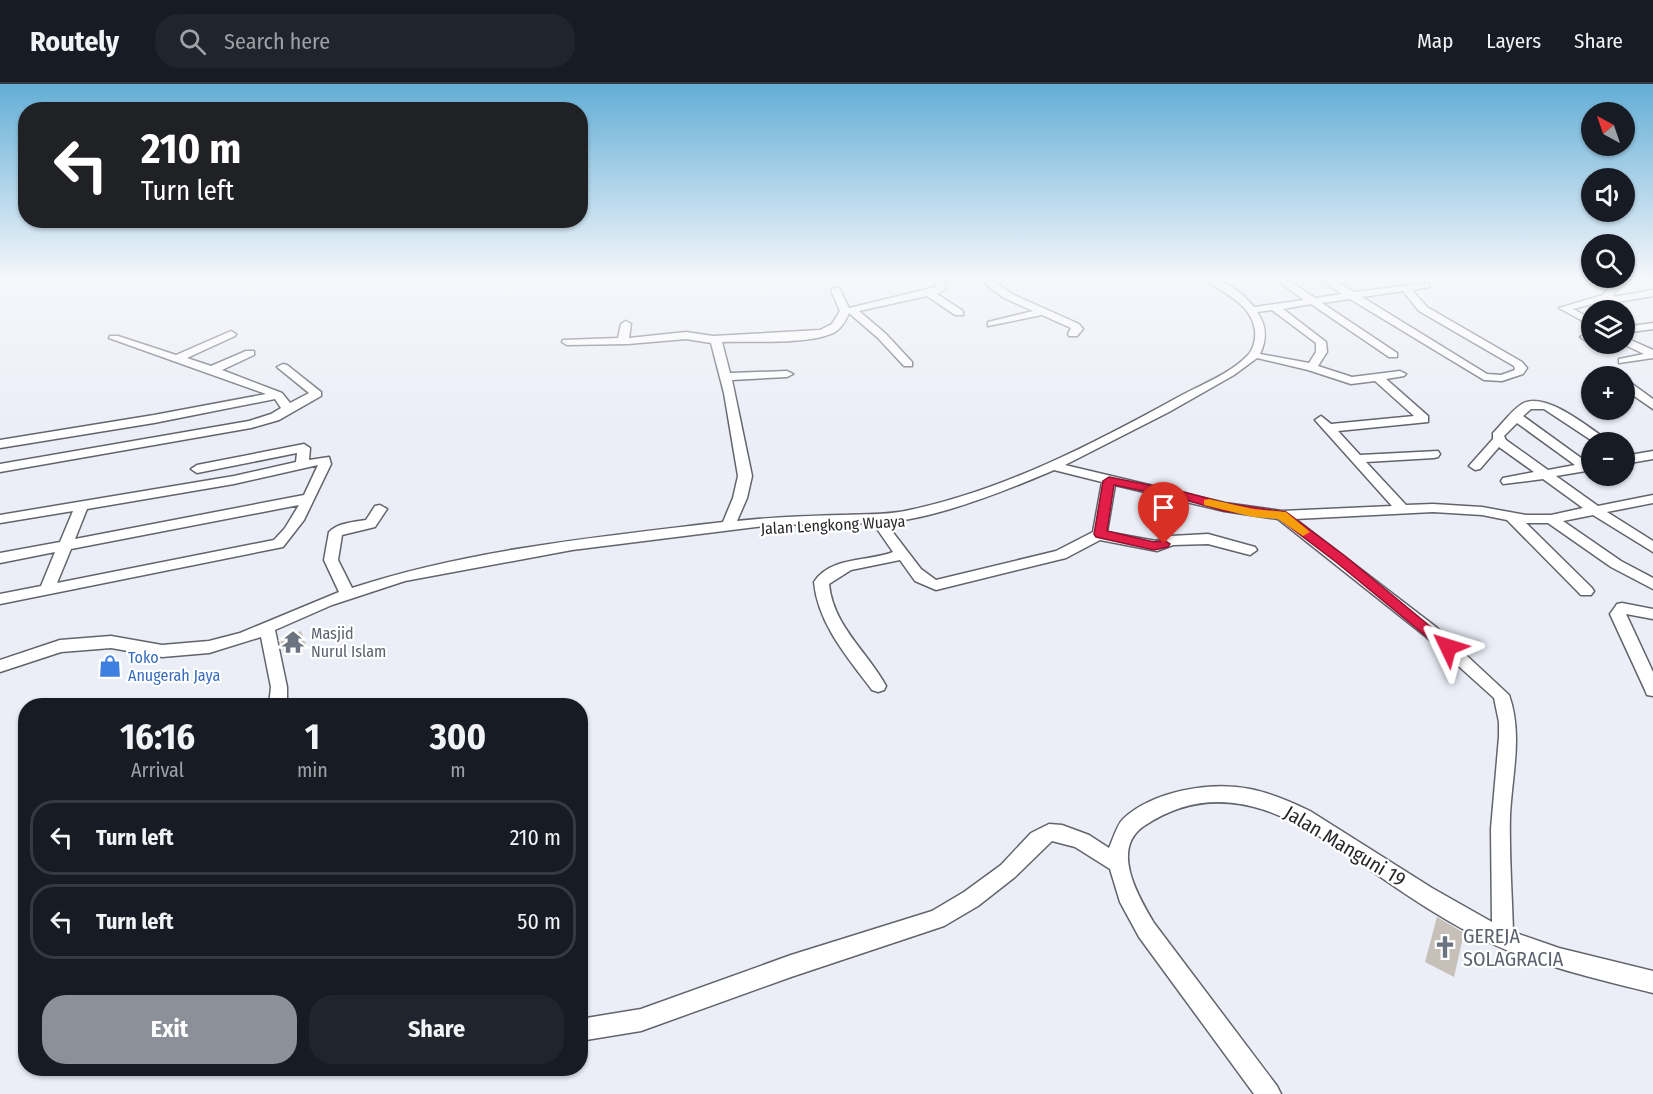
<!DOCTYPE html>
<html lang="en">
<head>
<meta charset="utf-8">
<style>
	:root { --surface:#171b24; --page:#20242c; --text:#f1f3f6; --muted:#9ea1a6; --line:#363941; --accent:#8c9099 }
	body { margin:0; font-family:"Fira Sans Condensed",sans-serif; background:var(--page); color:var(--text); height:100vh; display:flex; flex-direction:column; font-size:22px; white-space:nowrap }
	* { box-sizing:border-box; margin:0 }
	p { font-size:20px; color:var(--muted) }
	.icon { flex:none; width:33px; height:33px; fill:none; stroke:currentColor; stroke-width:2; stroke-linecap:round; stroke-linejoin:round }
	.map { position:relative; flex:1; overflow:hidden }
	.panel { position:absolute; left:18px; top:614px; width:570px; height:378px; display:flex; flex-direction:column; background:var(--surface); border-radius:24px; box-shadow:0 2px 4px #0004 }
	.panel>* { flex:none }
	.top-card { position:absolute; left:18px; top:18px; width:570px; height:126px; border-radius:24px; box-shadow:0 2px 4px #0004; background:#202124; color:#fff; overflow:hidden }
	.needle { width:39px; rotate:320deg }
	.controls { position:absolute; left:1581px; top:18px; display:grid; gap:12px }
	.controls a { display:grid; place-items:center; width:54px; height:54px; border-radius:50%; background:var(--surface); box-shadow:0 2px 4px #0004; font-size:30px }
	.pin { position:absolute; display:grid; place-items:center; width:51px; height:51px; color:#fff; margin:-62px -26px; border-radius:50% 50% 50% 0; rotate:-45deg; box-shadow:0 0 6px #0007 }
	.pin .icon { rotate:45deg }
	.me { position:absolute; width:66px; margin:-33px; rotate:311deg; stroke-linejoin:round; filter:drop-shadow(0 0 4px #0008) }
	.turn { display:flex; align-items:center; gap:21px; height:126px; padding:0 24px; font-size:27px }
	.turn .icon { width:78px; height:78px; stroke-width:2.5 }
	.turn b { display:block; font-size:42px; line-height:51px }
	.eta { display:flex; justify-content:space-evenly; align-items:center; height:102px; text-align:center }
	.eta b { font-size:36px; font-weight:700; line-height:42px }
	.button { display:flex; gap:12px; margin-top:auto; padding:12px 24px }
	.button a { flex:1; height:69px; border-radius:24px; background:var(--accent); color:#fff; font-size:24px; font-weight:700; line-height:69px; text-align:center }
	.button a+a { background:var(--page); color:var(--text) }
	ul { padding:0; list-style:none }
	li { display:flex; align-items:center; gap:18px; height:75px; margin:0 12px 9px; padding:0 12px; border:3px solid var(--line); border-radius:24px }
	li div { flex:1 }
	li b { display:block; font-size:22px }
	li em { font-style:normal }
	header { display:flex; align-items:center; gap:36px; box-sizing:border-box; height:84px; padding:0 30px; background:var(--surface); border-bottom:2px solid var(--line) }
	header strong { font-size:28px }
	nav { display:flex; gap:33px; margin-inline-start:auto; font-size:21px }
	.search { width:420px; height:54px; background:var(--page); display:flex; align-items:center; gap:15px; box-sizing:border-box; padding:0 21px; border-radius:24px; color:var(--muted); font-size:22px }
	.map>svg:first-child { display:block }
	.building { fill:#c7c0b9 }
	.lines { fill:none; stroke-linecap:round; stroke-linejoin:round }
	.minor-casing { stroke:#62646c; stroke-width:3 }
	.minor { fill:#fff; fill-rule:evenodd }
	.route { fill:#e11d48; stroke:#92132f; stroke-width:1.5 }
	.slow { fill:#f59e0b }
	.labels { text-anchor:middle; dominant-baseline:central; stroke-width:4.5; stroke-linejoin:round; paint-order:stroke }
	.street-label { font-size:16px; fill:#28292c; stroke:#fff }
	.worship-label { font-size:16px; fill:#5b616d; stroke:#fff; text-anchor:start }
	.shop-label { font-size:16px; fill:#366cbe; stroke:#fff; text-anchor:start }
	.near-street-label { font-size:20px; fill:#28292c; stroke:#fff }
	.near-worship-label { font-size:20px; fill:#5b616d; stroke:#fff; text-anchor:start }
</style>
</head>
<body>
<header>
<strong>Routely</strong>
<div class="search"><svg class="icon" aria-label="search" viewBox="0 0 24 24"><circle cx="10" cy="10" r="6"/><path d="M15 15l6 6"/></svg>Search here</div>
<nav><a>Map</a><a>Layers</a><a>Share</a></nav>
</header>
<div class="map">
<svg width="1653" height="1010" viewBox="0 0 1653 1010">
	<rect width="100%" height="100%" fill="#ebeef7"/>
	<g class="building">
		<path d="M301,547L306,561L284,569L280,555Z"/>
		<path d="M121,575L117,586L98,590L102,579Z"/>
		<path d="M1437,833L1464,849L1454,893L1425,878Z"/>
	</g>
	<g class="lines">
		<g class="minor-casing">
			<g id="minor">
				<path d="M934,195H944L946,205L937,210L963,227V231H955L927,212L859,227L886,250L912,278V282H904L878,254L849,229C846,236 842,244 835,248C812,261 749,257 722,258L730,289L787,287L793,290L787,293L732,296L752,392L747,414L737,437C772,433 807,432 842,431C863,430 885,431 905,427C1003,407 1095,359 1182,311C1203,300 1231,289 1248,271C1254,265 1256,254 1255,246C1251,218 1223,211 1206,195C1226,195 1241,208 1254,223L1304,216L1275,195H1286L1315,214L1342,210L1320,195H1332L1354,208L1429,199V203L1412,206L1427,223L1522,278L1527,284L1523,290L1502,297L1484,296L1350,215L1322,219L1397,269V273H1389L1311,220L1283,225L1326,258L1327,268L1318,282L1352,293L1400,287L1406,290L1404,292L1386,295L1428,332V338L1338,347L1360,371L1438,367L1440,370L1438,373L1434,374L1366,378L1406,421L1433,420L1482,423L1526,431H1551L1583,424L1543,395L1503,400L1501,397L1503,394L1534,388L1499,363L1480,385L1475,386L1469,382L1493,355V349C1503,339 1511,327 1522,320C1544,306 1588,343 1606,355L1608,358H1594L1544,325H1531L1523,332L1588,379L1592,378V386L1556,392L1598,422L1653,411V419L1607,428L1653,457V468L1593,431L1563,437L1621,477L1653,494V505L1611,483L1548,439H1526L1591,503L1594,507L1591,511H1581L1507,436L1482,431L1433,428L1295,435L1436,543L1509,611C1523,650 1512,691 1510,731C1509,770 1512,809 1513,848L1559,864L1653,887V909C1597,895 1540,882 1488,858C1450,840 1414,816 1379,792C1308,743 1230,684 1144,742C1110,765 1138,812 1154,839L1277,1002L1281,1010H1254L1139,853L1120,818L1110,785L1075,763L1052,757L1015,793L978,822L944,842L791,893L641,947L580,957V935L641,925L791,871L932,827L964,808L1001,781L1031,749L1049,740L1062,741L1089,751L1109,764C1113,755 1117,741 1123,735C1153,707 1211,697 1250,705C1271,709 1291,718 1310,727L1432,804L1492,838L1491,745L1499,653V638L1494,614L1424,551L1278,435L1224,427L1115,401L1107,448L1156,457L1171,452L1208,450L1255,463L1257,466L1250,471L1208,460L1173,461L1157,467L1100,456L1066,474L936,506L915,497L900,476L851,486L829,500C833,542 867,567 886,602L884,606L878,608L872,606C848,574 818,540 814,498C831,472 868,478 893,468L875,442L878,439L771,441L572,466L405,497L332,521L275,546L287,603V621H269L271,603L261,553L209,569L162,573L111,564L61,568L0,588V576L60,556L111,552L162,561L209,557L240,549L339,508L324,476L329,448C338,439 353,438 366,436L375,422L380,421L387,425L375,443L342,451L338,476L352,504C471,465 599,453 723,438L733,414L738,392L724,309L711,259L686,255L628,260L567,261L562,258L563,256L618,254L621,240L626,237L631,240L629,254L686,248L713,252L820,246L832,240L840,227L831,206L833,204H839L849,224L936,203ZM1403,207L1419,227L1514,282L1515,286L1501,291L1487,290L1362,213ZM1272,226L1316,259V268L1309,279L1260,270C1267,255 1267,242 1257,228ZM1257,274L1308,286L1351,300L1375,297L1414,332L1331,340L1321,332L1315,336L1392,422L1282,427L1225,419L1065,381L1169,328L1234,291ZM1517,339L1575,381L1548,386L1506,356L1504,352ZM1054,386L1102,398L1093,448L1056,467L936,496L921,485L885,438C933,436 1010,405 1054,386Z"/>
				<path d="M979,195H990L1012,210L1079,240L1083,245L1077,252H1069L1068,250L1071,244L1042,231L988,242V238L1033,227L1004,214Z"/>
				<path d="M1617,195H1627L1614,209L1613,213L1653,206V212L1600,221L1596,219L1573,225L1592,235V242L1559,224L1603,211Z"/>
				<path d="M1653,239V245L1624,249V243Z"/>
				<path d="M231,247L236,250L235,252L187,274L211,282L246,267H254V271L222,286L282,309L290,319L309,309L277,283L283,280L287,281L321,308V312L279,336L251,344L0,388V380L249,337L271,330L281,324L275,315L154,339L0,364V356L154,331L266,310L109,254L110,252H118L176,271Z"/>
				<path d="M1592,249V255L1585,256L1580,253Z"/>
				<path d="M1624,253L1653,266V274L1619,279V275L1644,270L1623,260Z"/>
				<path d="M1624,298L1631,299L1653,315V325L1624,305Z"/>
				<path d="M304,360L310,364L309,376L329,373L331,380L304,436L283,463L0,520V510L41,502L55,468L0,479V469L60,458L73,427L0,439V431L234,392L296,378L297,369L197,389L191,385L197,381ZM318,381L304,411L75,455L87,425L234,400ZM299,421L285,444L274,456L57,499L71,465Z"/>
				<path d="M1653,367V375L1624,380V372Z"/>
				<path d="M1622,519L1653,525V535L1626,530L1653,588V612L1647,611L1645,606L1610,530L1617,520Z"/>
			</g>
		</g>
		<use href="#minor" class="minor"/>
	</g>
	<linearGradient id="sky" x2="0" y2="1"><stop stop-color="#63aed6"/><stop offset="0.58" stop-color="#f6f7fb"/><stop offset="1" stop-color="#f6f7fb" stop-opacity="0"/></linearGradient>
	<rect width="1653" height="336" fill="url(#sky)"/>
	<path class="route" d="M1109,393L1184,408L1225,419L1286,428L1345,472L1455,563L1448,568L1443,566L1336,478L1278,434L1224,427L1182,415L1114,401L1107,447L1154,458L1164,456L1170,460L1168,463L1154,466L1096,453L1094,450L1103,397Z"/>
	<path class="slow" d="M1209,415L1253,425L1286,428L1310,448L1303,452L1278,435L1253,433L1204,421V416Z"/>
	<defs>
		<g id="temple-bare" transform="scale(1.8)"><path d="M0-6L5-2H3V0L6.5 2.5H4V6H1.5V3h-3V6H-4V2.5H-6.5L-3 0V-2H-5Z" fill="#6b7280" stroke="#fff" stroke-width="2.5" paint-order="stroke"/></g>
		<g id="shop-bare" transform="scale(1.8)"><path d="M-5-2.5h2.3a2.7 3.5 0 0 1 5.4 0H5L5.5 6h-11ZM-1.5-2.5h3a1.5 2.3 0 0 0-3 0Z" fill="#3f7fe0" stroke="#fff" stroke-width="2.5" paint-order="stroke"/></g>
		<g id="church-bare" transform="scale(1.8)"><path d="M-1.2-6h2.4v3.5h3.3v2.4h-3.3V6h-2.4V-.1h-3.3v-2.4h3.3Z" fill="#6b7280" stroke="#fff" stroke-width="2.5" paint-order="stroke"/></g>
	</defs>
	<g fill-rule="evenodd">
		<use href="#temple-bare" x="293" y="558"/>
		<use href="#shop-bare" x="110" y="582"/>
		<use href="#church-bare" x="1445" y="863"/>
	</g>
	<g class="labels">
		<g class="street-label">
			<text transform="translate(833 441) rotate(-3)">Jalan Lengkong Wuaya</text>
		</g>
		<g class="worship-label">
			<text x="311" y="549">Masjid<tspan x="311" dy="18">Nurul Islam</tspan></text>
		</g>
		<g class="shop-label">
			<text x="128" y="573">Toko<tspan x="128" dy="18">Anugerah Jaya</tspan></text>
		</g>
		<g class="near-street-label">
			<text transform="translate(1345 762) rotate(31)">Jalan Manguni 19</text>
		</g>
		<g class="near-worship-label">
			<text x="1463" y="852">GEREJA<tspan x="1463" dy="23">SOLAGRACIA</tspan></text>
		</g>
	</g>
</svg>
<div class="controls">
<a><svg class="needle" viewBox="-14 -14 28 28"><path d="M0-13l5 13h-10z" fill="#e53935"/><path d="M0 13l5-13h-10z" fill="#9ea1a6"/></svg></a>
<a><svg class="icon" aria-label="sound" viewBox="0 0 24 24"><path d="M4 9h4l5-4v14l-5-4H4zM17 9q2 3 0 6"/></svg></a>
<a><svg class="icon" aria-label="search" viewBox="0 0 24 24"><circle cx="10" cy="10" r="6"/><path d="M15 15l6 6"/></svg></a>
<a><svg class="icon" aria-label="layers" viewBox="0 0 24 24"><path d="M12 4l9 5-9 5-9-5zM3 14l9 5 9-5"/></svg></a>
<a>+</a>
<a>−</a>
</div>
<div class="pin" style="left:1164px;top:460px;background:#d93025"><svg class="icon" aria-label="arrive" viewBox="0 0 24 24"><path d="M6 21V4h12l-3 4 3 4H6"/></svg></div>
<svg class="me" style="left:1448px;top:563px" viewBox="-20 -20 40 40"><path d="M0-17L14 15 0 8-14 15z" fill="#e11d48" stroke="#fff" stroke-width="4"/></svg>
<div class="top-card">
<div class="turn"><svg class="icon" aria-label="left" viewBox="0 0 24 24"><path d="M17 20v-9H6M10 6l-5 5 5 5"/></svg><div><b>210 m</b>Turn left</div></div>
</div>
<section class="panel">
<div class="eta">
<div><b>16:16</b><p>Arrival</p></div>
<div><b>1</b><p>min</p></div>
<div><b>300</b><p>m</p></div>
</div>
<ul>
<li><svg class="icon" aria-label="left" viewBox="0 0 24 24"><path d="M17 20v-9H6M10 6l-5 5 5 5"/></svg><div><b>Turn left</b></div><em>210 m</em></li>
<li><svg class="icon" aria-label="left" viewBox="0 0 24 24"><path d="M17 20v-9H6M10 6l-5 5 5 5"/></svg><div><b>Turn left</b></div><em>50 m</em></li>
</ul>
<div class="button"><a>Exit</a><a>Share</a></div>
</section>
</div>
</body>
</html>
